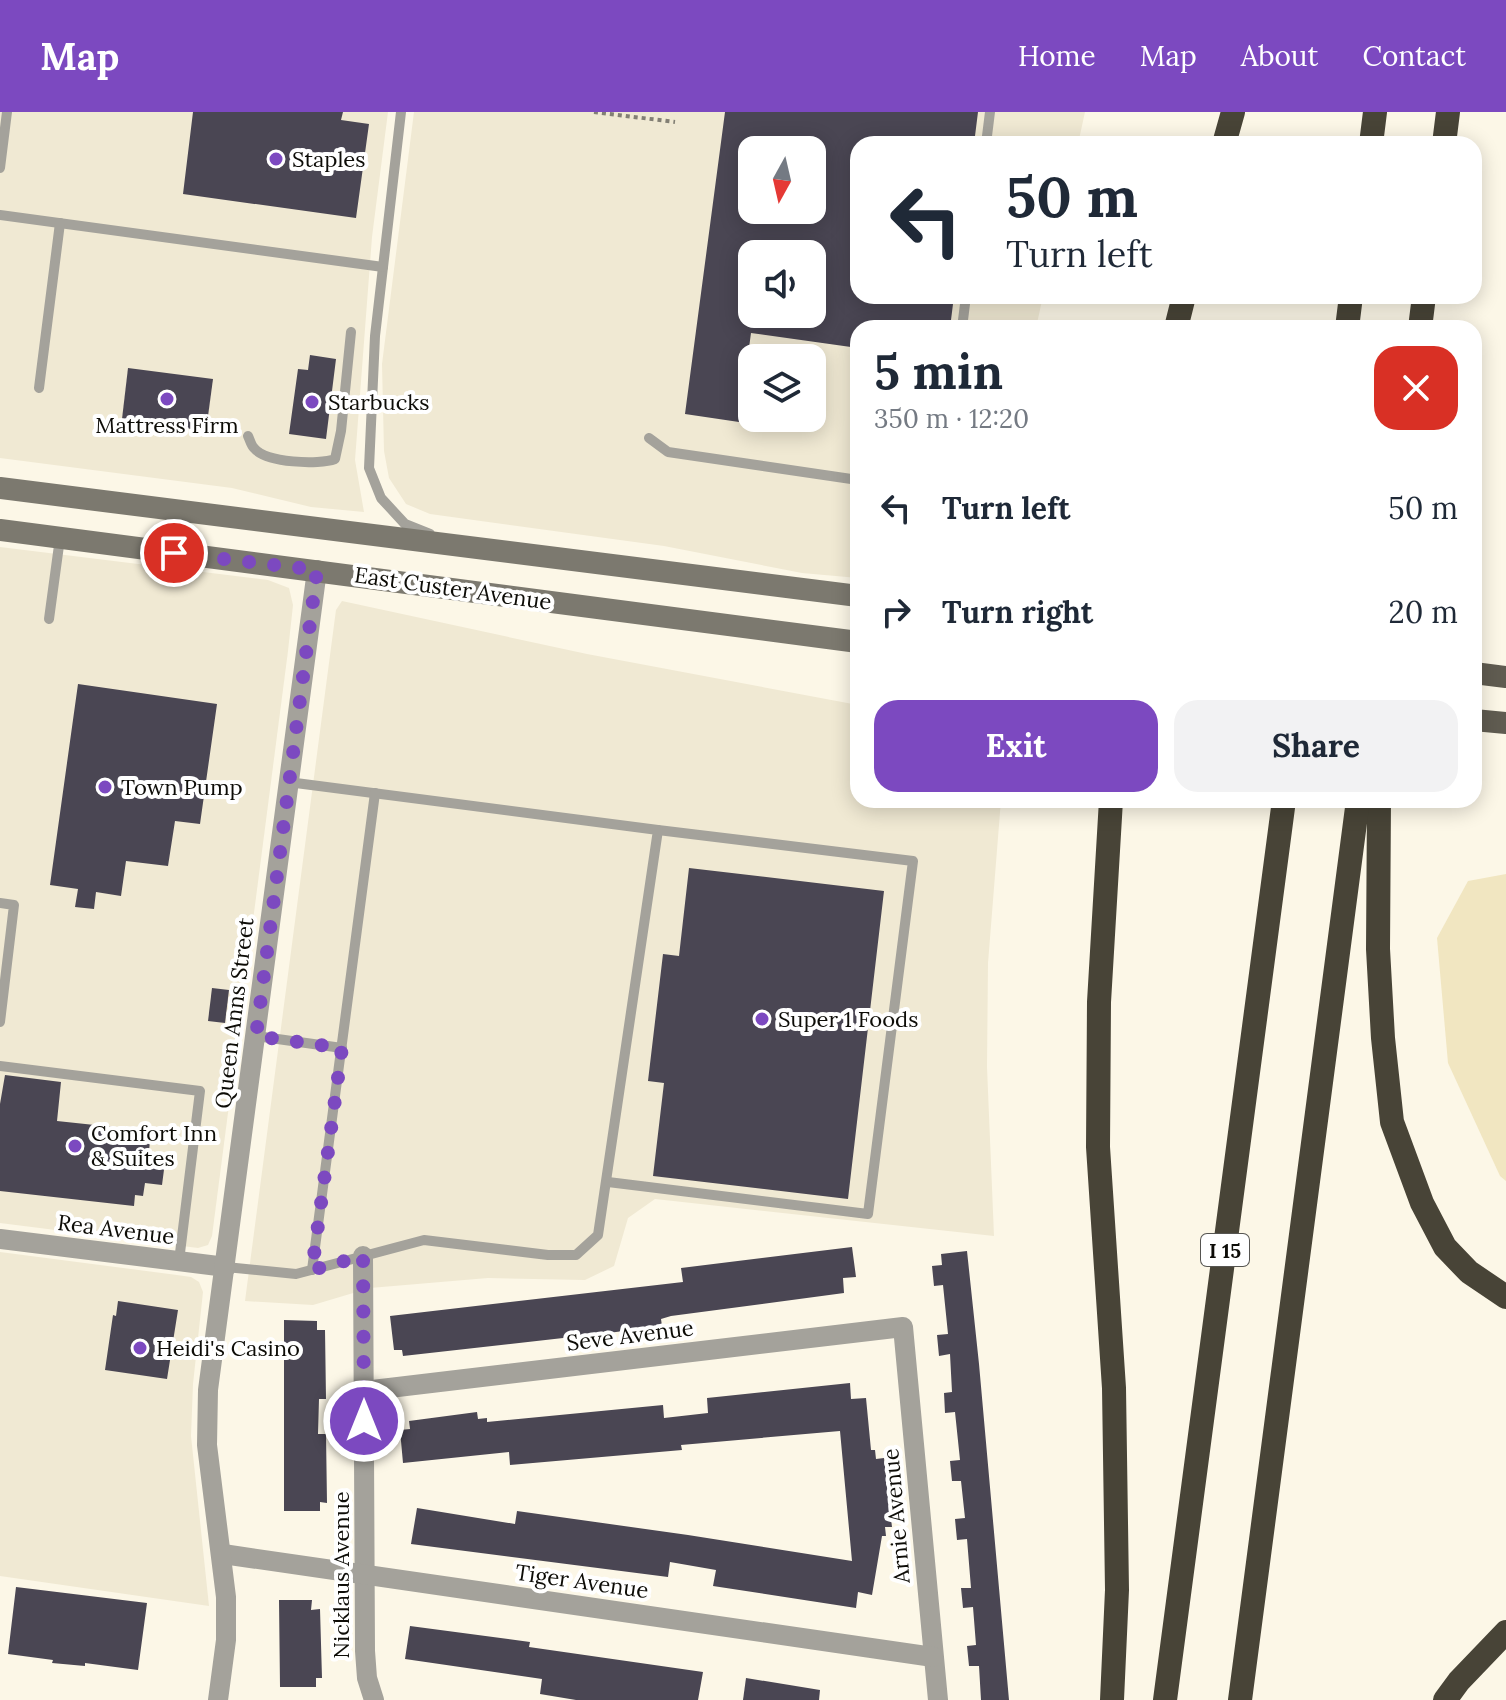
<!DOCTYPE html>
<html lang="en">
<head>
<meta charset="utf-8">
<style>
	:root { --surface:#fff; --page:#f2f2f3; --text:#1f2937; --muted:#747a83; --accent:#7c49c0 }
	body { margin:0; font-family:Lora,serif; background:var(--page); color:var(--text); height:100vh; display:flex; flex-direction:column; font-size:30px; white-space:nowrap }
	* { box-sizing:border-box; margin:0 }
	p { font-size:26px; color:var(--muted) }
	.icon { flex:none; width:44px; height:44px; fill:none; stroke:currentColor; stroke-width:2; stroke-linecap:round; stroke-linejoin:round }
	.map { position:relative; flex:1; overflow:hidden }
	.sheet { position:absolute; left:850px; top:208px; width:632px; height:488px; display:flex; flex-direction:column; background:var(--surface); border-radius:24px; box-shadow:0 4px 20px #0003 }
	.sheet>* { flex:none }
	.hud { position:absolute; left:850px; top:24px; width:632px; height:168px; border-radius:24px; box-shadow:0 4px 20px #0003; background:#fff; color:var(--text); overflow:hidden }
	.needle { width:52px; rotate:188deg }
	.fabs { position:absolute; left:738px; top:24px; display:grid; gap:16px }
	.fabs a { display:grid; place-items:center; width:88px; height:88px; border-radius:16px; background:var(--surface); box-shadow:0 4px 20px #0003; font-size:40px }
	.pin { position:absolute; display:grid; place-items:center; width:68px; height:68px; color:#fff; margin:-34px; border:4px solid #fff; border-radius:50%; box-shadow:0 2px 8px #0007 }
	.me { position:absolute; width:88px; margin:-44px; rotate:0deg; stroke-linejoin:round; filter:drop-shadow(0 0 6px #0008) }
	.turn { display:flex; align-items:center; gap:28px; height:168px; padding:0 24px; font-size:36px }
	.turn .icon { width:104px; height:104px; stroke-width:2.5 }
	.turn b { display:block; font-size:56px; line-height:68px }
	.round { display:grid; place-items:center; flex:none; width:84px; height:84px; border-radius:24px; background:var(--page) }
	.head { display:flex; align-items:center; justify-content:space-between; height:136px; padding:0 24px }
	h1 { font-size:48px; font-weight:700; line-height:60px }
	.primary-button { display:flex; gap:16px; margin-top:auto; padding:16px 24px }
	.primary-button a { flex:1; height:92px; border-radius:24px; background:var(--accent); color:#fff; font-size:32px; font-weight:700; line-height:92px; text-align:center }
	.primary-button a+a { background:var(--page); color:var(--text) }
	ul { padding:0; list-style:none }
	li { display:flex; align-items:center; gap:24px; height:104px; padding:0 24px }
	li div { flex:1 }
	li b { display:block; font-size:30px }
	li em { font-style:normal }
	header { display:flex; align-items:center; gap:48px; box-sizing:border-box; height:112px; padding:0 40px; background:var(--accent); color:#fff }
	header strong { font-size:38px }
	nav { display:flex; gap:44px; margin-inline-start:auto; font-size:28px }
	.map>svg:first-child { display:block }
	.built { fill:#f0e9d3; fill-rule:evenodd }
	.green { fill:#f1e6c1 }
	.building { fill:#4a4653; fill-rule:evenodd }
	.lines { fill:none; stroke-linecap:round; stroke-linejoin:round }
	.path { stroke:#827f74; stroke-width:4; stroke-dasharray:4 4; stroke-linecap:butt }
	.service { stroke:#a4a29b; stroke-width:10 }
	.minor { stroke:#a4a29b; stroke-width:20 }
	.secondary { stroke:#7c796f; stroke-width:22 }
	.primary { stroke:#605c51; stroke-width:22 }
	.motorway { stroke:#484437; stroke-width:24 }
	.route { stroke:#7c49c0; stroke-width:14; stroke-dasharray:0 25.2 }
	.poi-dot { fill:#7c49c0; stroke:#fff; stroke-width:3 }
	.labels { text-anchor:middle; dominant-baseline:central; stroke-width:8; stroke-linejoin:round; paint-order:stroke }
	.shield { fill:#fff; stroke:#565551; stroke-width:2 }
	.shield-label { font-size:20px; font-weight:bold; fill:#0d0c07 }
	.poi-label { font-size:22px; fill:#0d0c07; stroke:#fff; text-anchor:start }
	.street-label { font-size:22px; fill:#0d0c07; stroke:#fff }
</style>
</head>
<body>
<header>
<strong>Map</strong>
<nav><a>Home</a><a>Map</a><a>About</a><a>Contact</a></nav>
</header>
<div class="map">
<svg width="1506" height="1588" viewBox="0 0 1506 1588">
	<rect width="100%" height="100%" fill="#fcf7e7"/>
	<g class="built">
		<path d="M0,0H388L372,125L355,348L364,400L311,395L232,376L0,346Z"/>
		<path d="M414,0H1085L1078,32H858V184H1043L1036,216H858V466L802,461L664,434L430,402L406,392L389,366L384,339L382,252ZM752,38H812V98H752ZM752,142H812V202H752ZM752,246H812V306H752Z"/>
		<path d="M0,435L268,468L289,476L293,493L288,539L212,1124L208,1133L198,1136L0,1111Z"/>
		<path d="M342,489L587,542L858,593V688H1001L988,851L987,955L994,1124L655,1087L628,1106L614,1154L585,1168L488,1166L370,1176L313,1193L245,1189L334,513L336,498Z"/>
		<path d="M0,1140L177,1163L191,1165L199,1170L203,1180L193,1272L191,1324L209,1494L0,1464Z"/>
	</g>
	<path class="green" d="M1506,762V1069L1500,1064L1448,951L1437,826L1468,769Z"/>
	<g class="building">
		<path d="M193,0H343L341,8L369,12L356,106L183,82Z"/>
		<path d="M725,0H978L974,32H858V184H954L950,216H858V236L751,221L739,310L685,302ZM752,38H812V98H752ZM752,142H812V202H752Z"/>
		<path d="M310,243L336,247L326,327L289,322L298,257L308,258Z"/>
		<path d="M128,256L213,267L206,319L122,307Z"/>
		<path d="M78,572L217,592L200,712L175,709L168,754L126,749L121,784L96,780L94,797L75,795L78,777L50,773Z"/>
		<path d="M689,756L884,779L848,1087L653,1064L664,971L648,969L663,842L679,844Z"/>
		<path d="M212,876L229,878L225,911L208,909Z"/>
		<path d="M5,963L61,970L57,1009L151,1019L148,1049L165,1050L162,1073L145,1071L143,1084L135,1083L134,1094L0,1079V992Z"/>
		<path d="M852,1135L856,1165L843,1166L844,1181L671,1204L661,1207L662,1214L616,1220L403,1244L402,1238H394L390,1204L683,1170L681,1156Z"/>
		<path d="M967,1139L979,1252L1009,1588H981L979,1554H969L967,1534L976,1533L973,1495L963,1496L961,1476H971L967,1427L957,1428L955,1407L965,1406L961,1369H952L950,1349L960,1348L955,1300L945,1301L944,1281L952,1280L950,1242L939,1244L937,1223L948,1222L943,1173L934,1174L932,1154L942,1153L941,1142Z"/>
		<path d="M118,1189L178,1198L167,1267L105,1258L113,1203L116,1204Z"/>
		<path d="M284,1208L317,1209V1218H325L326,1287H319L318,1322H326L327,1391L320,1390V1399H284Z"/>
		<path d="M850,1271L851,1287L866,1286L871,1338H875L876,1347L884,1346L892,1415H885L886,1424H882L872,1483L858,1480L856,1496L713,1474L716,1458L670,1450L668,1465L411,1432L417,1396L515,1412L517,1399L688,1423L852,1449L840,1319L681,1333L682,1338L510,1353L509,1340L403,1351L400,1318L410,1317L409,1309L477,1300L478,1307L487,1306V1310L663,1293L664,1306L708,1301L707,1286Z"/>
		<path d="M16,1475L147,1491L138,1558L85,1551V1554L52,1551L53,1548L8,1542Z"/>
		<path d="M279,1488H312L311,1498L320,1497L322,1566H316V1575H280Z"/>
		<path d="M410,1514L530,1530L529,1535L703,1560L698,1588H576L540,1582L542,1567L405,1547Z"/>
		<path d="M746,1566L820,1578L819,1588H743Z"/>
	</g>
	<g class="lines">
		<path class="path" d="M594,0L675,10"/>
		<g class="service">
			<path d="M401,0L375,224L369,356L381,386L405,412L430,422"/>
			<path d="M986,32L990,0"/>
			<path d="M0,56L7,0"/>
			<path d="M0,103L383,155"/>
			<path d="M962,216L966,184"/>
			<path d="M39,276L60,111"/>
			<path d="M248,324C250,328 251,333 254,336C266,351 319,353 335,347L341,319L351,220"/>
			<path d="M649,326L668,340L858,368"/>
			<path d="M49,507L60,426"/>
			<path d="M0,791L14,793L0,910"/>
			<path d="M256,924L342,936"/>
			<path d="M0,954L200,979L179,1149"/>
			<path d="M608,1070L868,1102L913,749L658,718"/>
			<path d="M226,1155L296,1162L424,1128L548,1143H576L598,1123L658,718L288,670"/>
			<path d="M312,1158L375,681"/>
		</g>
		<g class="minor">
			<path d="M0,1127L226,1155"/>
			<path d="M363,1144L365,1539L367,1566L374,1588"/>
			<path d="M364,1279L903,1215L938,1588"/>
			<path d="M223,1442L933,1545"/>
			<path d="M218,1588L226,1528V1485L207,1333L208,1278L317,458"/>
		</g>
		<g class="secondary">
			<path d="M0,376L858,484"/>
			<path d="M0,418L858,530"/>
		</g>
		<g class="primary">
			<path d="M1474,561L1506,565"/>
			<path d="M1474,608L1506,611"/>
		</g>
		<g class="motorway">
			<path d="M1224,32L1233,0"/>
			<path d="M1371,32L1375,0"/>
			<path d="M1444,32L1448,0"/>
			<path d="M1176,216L1184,184"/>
			<path d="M1347,216L1351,184"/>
			<path d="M1420,216L1424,184"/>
			<path d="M1111,688L1099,890L1098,1035L1114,1276L1117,1478L1112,1588"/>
			<path d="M1379,688L1378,837L1383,926L1392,1010L1422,1091L1445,1135L1469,1160L1506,1185"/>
			<path d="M1165,1588L1284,688"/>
			<path d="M1240,1588L1358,688"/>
			<path d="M1445,1588L1459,1569L1506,1520"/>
		</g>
	</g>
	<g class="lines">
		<path class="route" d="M174,441L317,458L256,924L342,936L312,1158L363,1144L364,1309"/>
	</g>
	<g class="poi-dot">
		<circle cx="276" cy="47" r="8"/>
		<circle cx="167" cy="287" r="8"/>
		<circle cx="312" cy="290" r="8"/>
		<circle cx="105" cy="675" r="8"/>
		<circle cx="762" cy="907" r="8"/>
		<circle cx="75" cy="1034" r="8"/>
		<circle cx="140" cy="1236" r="8"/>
	</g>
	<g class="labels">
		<rect class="shield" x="1201" y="1122" width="48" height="32" rx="6"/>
		<g class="shield-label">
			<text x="1225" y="1138">I 15</text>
		</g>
		<g class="poi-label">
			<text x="292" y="47">Staples</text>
			<text x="328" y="290">Starbucks</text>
			<text x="167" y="313" text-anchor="middle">Mattress Firm</text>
			<text x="121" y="675">Town Pump</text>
			<text x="778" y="907">Super 1 Foods</text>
			<text x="91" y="1021">Comfort Inn<tspan x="91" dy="25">&amp; Suites</tspan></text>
			<text x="156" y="1236">Heidi's Casino</text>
		</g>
		<g class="street-label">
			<text transform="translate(453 476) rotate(8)">East Custer Avenue</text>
			<text transform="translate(234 901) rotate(-83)">Queen Anns Street</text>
			<text transform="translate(116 1117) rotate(7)">Rea Avenue</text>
			<text transform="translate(630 1223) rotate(-7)">Seve Avenue</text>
			<text transform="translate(896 1404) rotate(-95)">Arnie Avenue</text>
			<text transform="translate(341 1463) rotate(-90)">Nicklaus Avenue</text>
			<text transform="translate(582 1469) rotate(8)">Tiger Avenue</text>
		</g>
	</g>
</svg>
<div class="fabs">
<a><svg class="needle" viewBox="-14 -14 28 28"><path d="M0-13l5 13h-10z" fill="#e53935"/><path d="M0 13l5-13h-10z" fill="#747a83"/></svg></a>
<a><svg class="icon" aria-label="sound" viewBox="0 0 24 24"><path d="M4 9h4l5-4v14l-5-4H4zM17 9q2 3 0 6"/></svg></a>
<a><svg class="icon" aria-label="layers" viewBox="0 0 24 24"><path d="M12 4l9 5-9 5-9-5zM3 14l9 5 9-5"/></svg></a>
</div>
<div class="pin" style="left:174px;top:441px;background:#d93025"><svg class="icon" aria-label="arrive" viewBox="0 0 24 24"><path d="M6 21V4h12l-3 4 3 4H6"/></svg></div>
<svg class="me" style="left:364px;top:1309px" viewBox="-20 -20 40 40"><circle r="17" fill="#7c49c0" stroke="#fff" stroke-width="3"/><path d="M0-11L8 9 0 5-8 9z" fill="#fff"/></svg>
<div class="hud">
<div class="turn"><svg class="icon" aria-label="left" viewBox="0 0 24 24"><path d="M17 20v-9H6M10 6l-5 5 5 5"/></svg><div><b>50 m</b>Turn left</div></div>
</div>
<section class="sheet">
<div class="head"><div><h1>5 min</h1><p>350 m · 12:20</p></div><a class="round" style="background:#d93025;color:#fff"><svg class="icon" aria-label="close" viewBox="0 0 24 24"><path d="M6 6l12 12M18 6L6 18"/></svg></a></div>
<ul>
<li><svg class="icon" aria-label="left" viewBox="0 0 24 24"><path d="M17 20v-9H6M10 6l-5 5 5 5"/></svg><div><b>Turn left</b></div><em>50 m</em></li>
<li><svg class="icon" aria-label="right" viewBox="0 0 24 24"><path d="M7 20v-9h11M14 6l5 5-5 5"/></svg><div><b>Turn right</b></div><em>20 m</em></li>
</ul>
<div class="primary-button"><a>Exit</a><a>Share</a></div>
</section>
</div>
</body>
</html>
